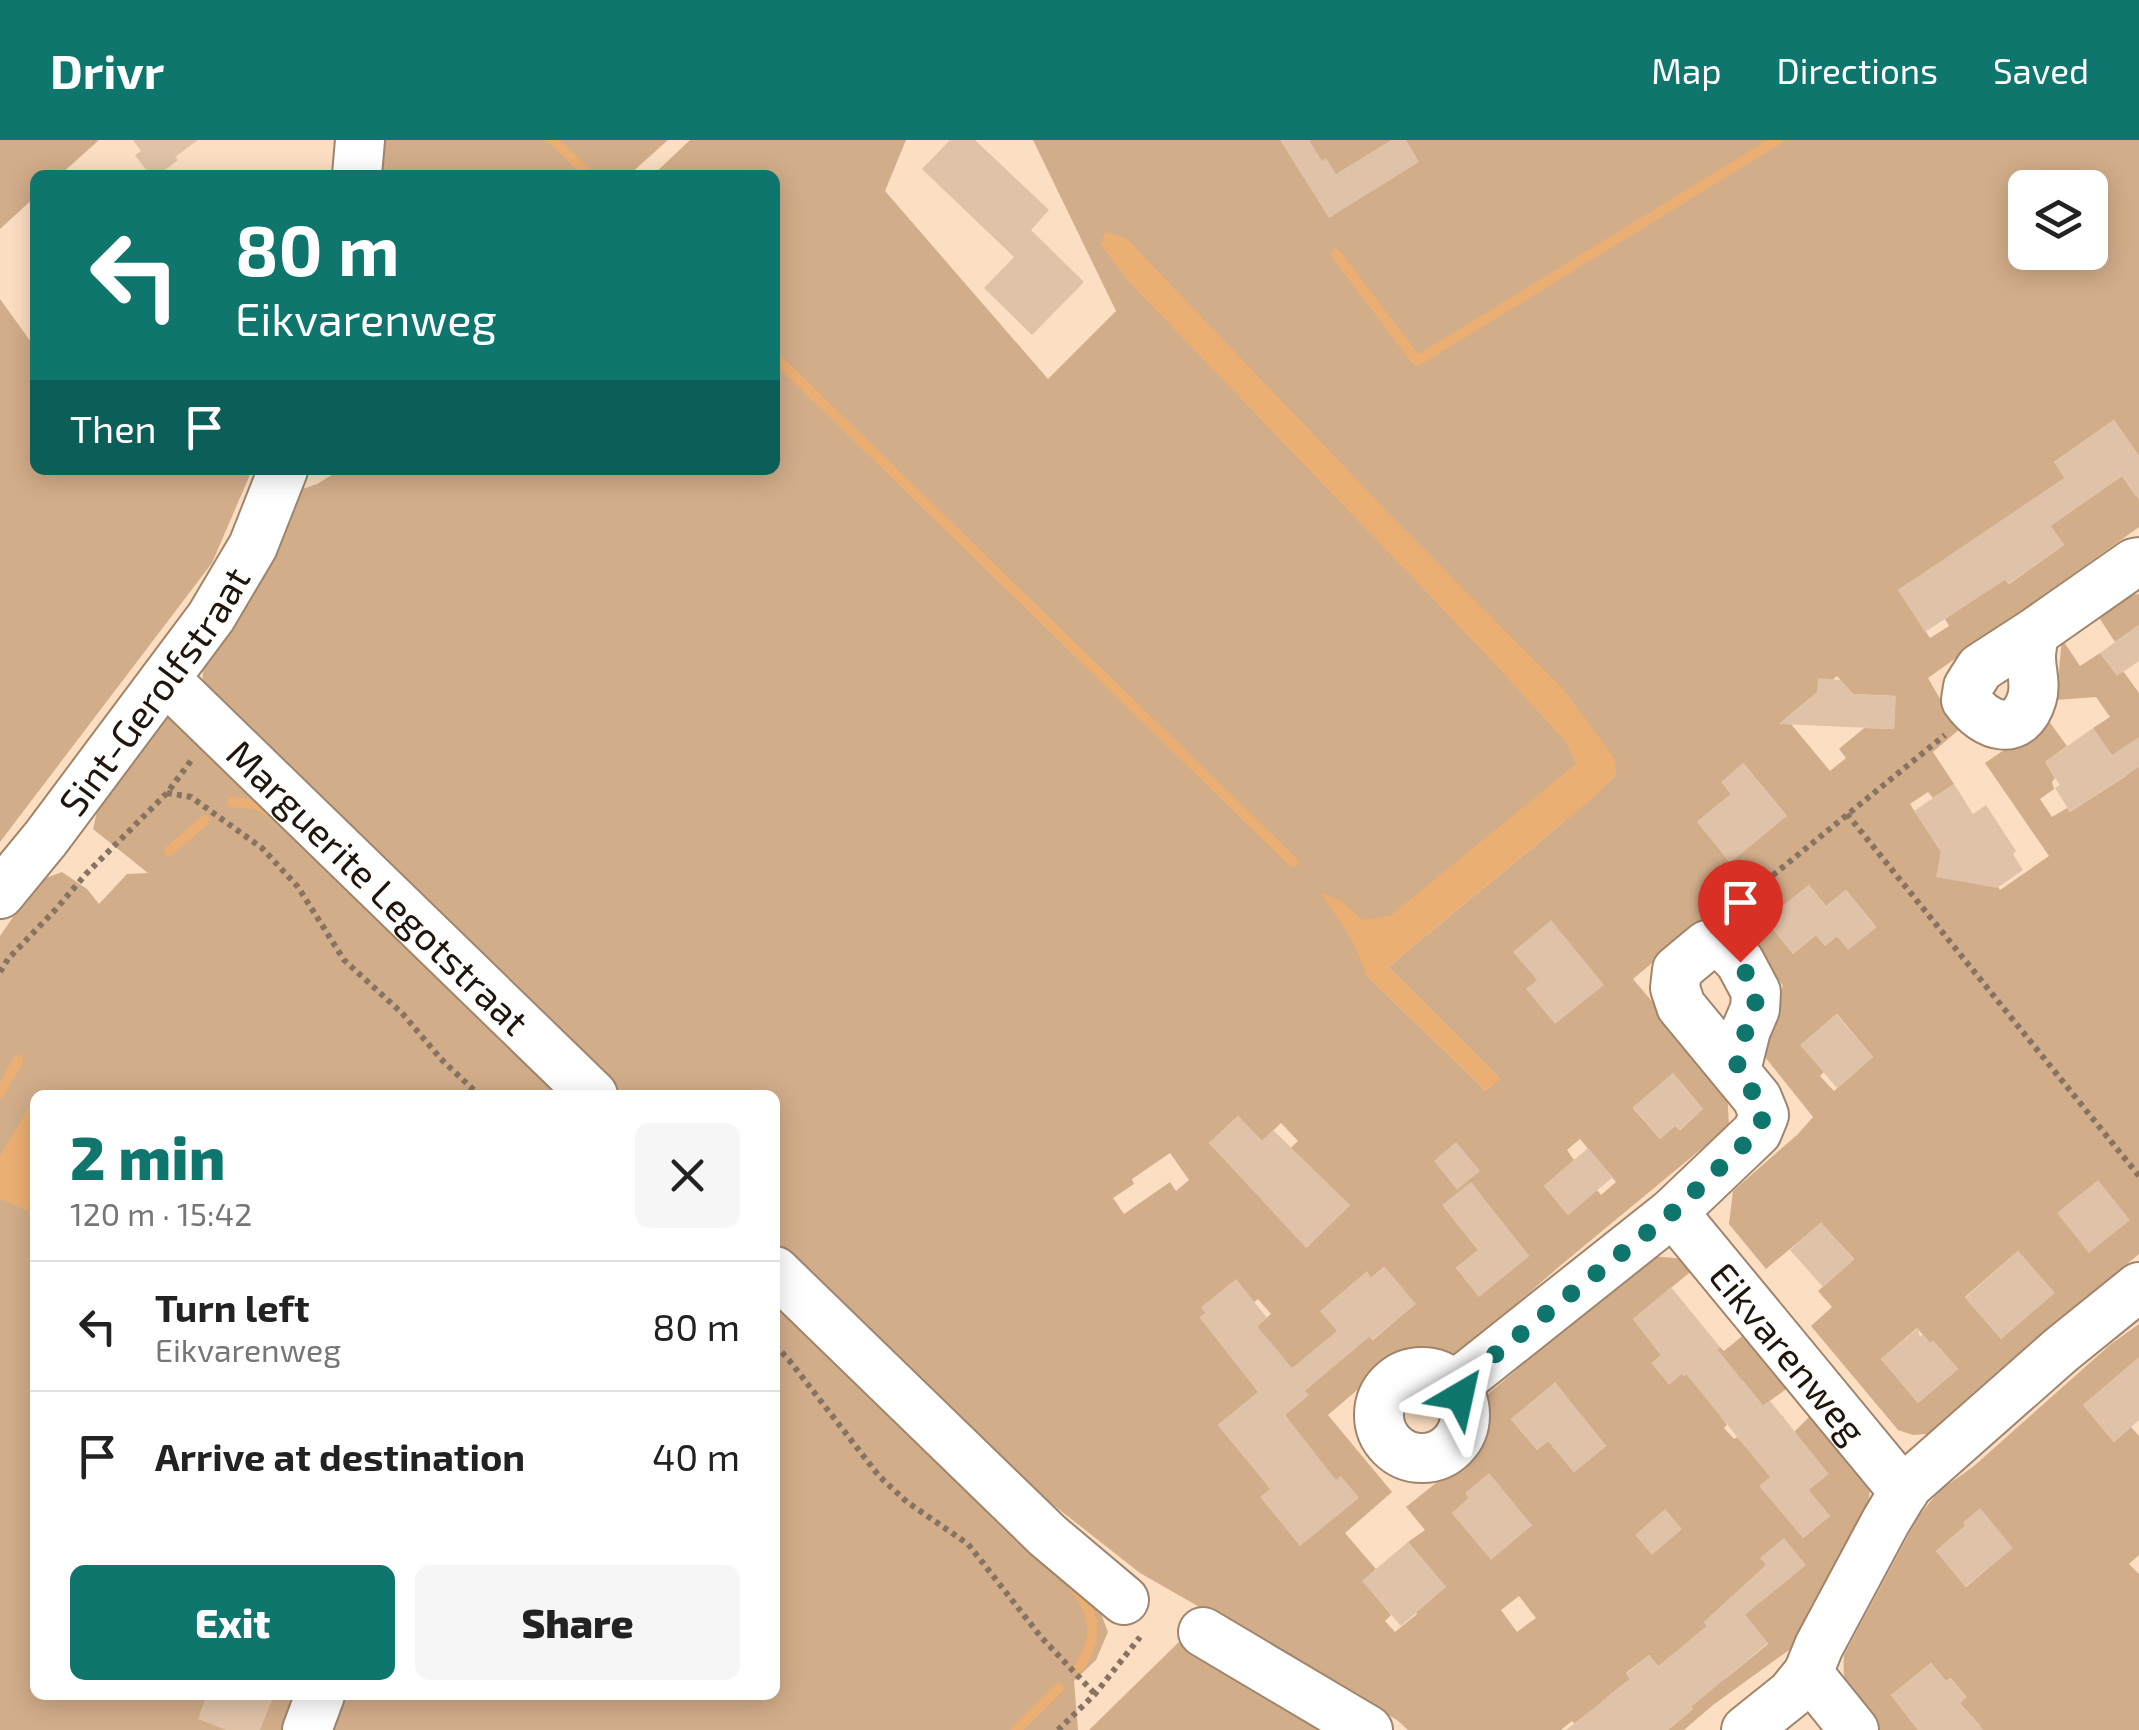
<!DOCTYPE html>
<html lang="en">
<head>
<meta charset="utf-8">
<style>
	:root { --surface:#fff; --page:#f6f6f6; --text:#222; --muted:#767676; --line:#e0e0e0; --accent:#0f766e }
	body { margin:0; font-family:"Exo 2",sans-serif; background:var(--page); color:var(--text); height:100vh; display:flex; flex-direction:column; font-size:38px; white-space:nowrap }
	* { box-sizing:border-box; margin:0 }
	p { font-size:32px; color:var(--muted) }
	.icon { flex:none; width:55px; height:55px; fill:none; stroke:currentColor; stroke-width:2; stroke-linecap:round; stroke-linejoin:round }
	.map { position:relative; flex:1; overflow:hidden }
	.details { position:absolute; left:30px; top:950px; width:750px; height:610px; display:flex; flex-direction:column; background:var(--surface); border-radius:15px; box-shadow:0 5px 25px #0003 }
	.details>* { flex:none }
	.hud { position:absolute; left:30px; top:30px; width:750px; height:305px; border-radius:15px; box-shadow:0 5px 25px #0003; background:#0f766e; color:#fff; overflow:hidden }
	.tools { position:absolute; left:2008px; top:30px; display:grid; gap:20px }
	.tools a { display:grid; place-items:center; width:100px; height:100px; border-radius:15px; background:var(--surface); box-shadow:0 5px 25px #0003; font-size:50px }
	.pin { position:absolute; display:grid; place-items:center; width:85px; height:85px; color:#fff; margin:-102px -42px; border-radius:50% 50% 50% 0; rotate:-45deg; box-shadow:0 0 10px #0007 }
	.pin .icon { rotate:45deg }
	.me { position:absolute; width:110px; margin:-55px; rotate:36deg; stroke-linejoin:round; filter:drop-shadow(0 0 8px #0008) }
	.turn { display:flex; align-items:center; gap:35px; height:210px; padding:0 40px; font-size:45px }
	.turn .icon { width:130px; height:130px; stroke-width:2.5 }
	.turn b { display:block; font-size:70px; line-height:85px }
	.then { display:flex; align-items:center; height:95px; padding:0 40px; background:#0003; gap:20px; font-size:38px }
	.round { display:grid; place-items:center; flex:none; width:105px; height:105px; border-radius:15px; background:var(--page) }
	.summary { display:flex; align-items:center; justify-content:space-between; height:170px; padding:0 40px }
	h1 { font-size:60px; font-weight:800; line-height:75px; color:var(--accent) }
	.cta { display:flex; gap:20px; margin-top:auto; padding:20px 40px }
	.cta a { flex:1; height:115px; border-radius:15px; background:var(--accent); color:#fff; font-size:40px; font-weight:800; line-height:115px; text-align:center }
	.cta a+a { background:var(--page); color:var(--text) }
	ul { padding:0; list-style:none }
	li { display:flex; align-items:center; gap:30px; height:130px; padding:0 40px; border-top:2px solid var(--line) }
	li div { flex:1 }
	li b { display:block; font-size:38px }
	li em { font-style:normal }
	header { display:flex; align-items:center; gap:60px; box-sizing:border-box; height:140px; padding:0 50px; background:var(--accent); color:#fff }
	header strong { font-size:48px }
	nav { display:flex; gap:55px; margin-inline-start:auto; font-size:35px }
	.map>svg:first-child { display:block }
	.green { fill:#d2ad8a; fill-rule:evenodd }
	.water { fill:#ecaf73 }
	.lines { fill:none; stroke-linecap:round; stroke-linejoin:round }
	.stream { stroke:#ecaf73; stroke-width:10 }
	.building { fill:#dfc2a8 }
	.minor-casing { stroke:#a0856c; stroke-width:52 }
	.path { stroke:#867361; stroke-width:6; stroke-dasharray:5 5; stroke-linecap:butt }
	.minor { stroke:#fff; stroke-width:48 }
	.route { stroke:#0f766e; stroke-width:18; stroke-dasharray:0 32.4 }
	.labels { text-anchor:middle; dominant-baseline:central; stroke-width:10; stroke-linejoin:round; paint-order:stroke }
	.street-label { font-size:38px; fill:#1f150b; stroke:#fcdec2 }
</style>
</head>
<body>
<header>
<strong>Drivr</strong>
<nav><a>Map</a><a>Directions</a><a>Saved</a></nav>
</header>
<div class="map">
<svg width="2139" height="1590" viewBox="0 0 2139 1590">
	<rect width="100%" height="100%" fill="#fcdec2"/>
	<g class="green">
		<path d="M0,0H99L60,35H35V57L0,89Z"/>
		<path d="M380,0H668L629,35H378Z"/>
		<path d="M690,0H906L885,51L1048,239L1116,171L1033,0H2139V316L2114,280L2054,322L2083,363L2122,336L2136,356L2139,354V387L1928,538L1950,576L1961,588L1933,612L1954,644L1933,658L1928,652L1910,664L1941,712L1937,737L1990,734L2000,750L2049,716L1985,623L2048,580L2067,606L2045,622L2055,638L2052,642L2054,649L2040,659L2052,677L2067,668L2070,672L2126,636L2093,588L2110,577L2096,557L2056,560L2062,499L2080,526L2100,513L2117,535L2123,531L2139,553V1114C2067,1173 1999,1236 1927,1294L1913,1295L1898,1290L1811,1186L1832,1167L1818,1151L1854,1119L1821,1083L1766,1129L1729,1084L1733,1051L1798,994L1813,977L1757,907L1783,846L1770,828L1719,767L1633,839L1727,949L1729,986L1561,1125L1451,1221H1409L1384,1227L1328,1275L1392,1352L1345,1393L1376,1429L1363,1441L1391,1475L1385,1481L1395,1492L1417,1474L1413,1468L1446,1447L1408,1402L1425,1390L1406,1367L1457,1326L1485,1300L1481,1260L1651,1116L1687,1119L1694,1129L1633,1179L1661,1215L1652,1223L1661,1235L1675,1226L1684,1236L1720,1207L1724,1211L1746,1193L1789,1247L1763,1266L1743,1241L1713,1266L1727,1285L1724,1288L1734,1299L1737,1297L1745,1306L1782,1275L1793,1293L1815,1271L1871,1345L1867,1369L1796,1505L1713,1565L1684,1590H1668L1693,1569L1649,1515L1626,1533L1630,1539L1606,1558L1632,1590H1581L1572,1581L1561,1590H1408L1397,1580L1140,1433L1033,1349L1035,1347L998,1322L775,1111V955H614L202,553L203,528L294,352L317,344L340,330H775V35H653ZM2025,48H2090V112H2025ZM2032,360L2064,405L2009,444L1976,399ZM1942,421L1970,462L1945,479L1949,486L1930,498L1898,450ZM1837,536L1853,554L1895,556L1894,589L1864,588L1839,609L1846,618L1830,631L1786,578ZM1744,624L1787,676L1697,682L1731,654L1722,642ZM1616,635L1560,685L1388,827L1499,938L1485,950L1367,836L1363,823ZM1809,745L1826,766L1846,750L1876,787L1848,809L1837,796L1825,806L1816,795L1793,814L1766,780ZM1837,874L1873,917L1834,951L1820,936L1824,932L1801,905ZM1673,933L1703,969L1680,990L1675,986L1660,999L1633,968ZM1238,976L1262,1001L1281,983L1298,1001L1279,1019L1350,1065L1307,1107L1209,1003ZM1580,999L1616,1042L1601,1055L1597,1050L1568,1075L1544,1046L1574,1020L1567,1010ZM1170,1013L1189,1040L1176,1051L1170,1042L1124,1074L1113,1058L1134,1044L1132,1039ZM1487,1063L1529,1116L1479,1156L1456,1128L1478,1110L1443,1066ZM2018,1111L2054,1153L2001,1199L1965,1157ZM1384,1127L1415,1164L1373,1200L1362,1188L1337,1191L1342,1163ZM1258,1159L1271,1174L1247,1195L1233,1180ZM1917,1188L1930,1203L1933,1201L1958,1229L1918,1263L1881,1219ZM1555,1243L1606,1306L1574,1332L1548,1301L1537,1310L1511,1279ZM1301,1246L1308,1255L1285,1275L1290,1282L1245,1318L1218,1285L1261,1250ZM1806,1307L1828,1334L1808,1350L1830,1376L1803,1398ZM1465,1353L1532,1385L1491,1419L1452,1373L1469,1358ZM1519,1456L1536,1478L1517,1492L1501,1470ZM1731,1457L1768,1504L1725,1539L1689,1501L1707,1486L1704,1482L1728,1467L1725,1463Z"/>
		<path d="M0,159L31,202L35,200V330H252L212,423L0,702Z"/>
		<path d="M2139,454V485L2115,502L2098,476L2132,455Z"/>
		<path d="M180,570L575,955H35V1555H775V1150L1095,1458L1108,1492L1096,1520L1074,1541L1078,1590H0V796L38,741L62,732L87,749L99,764L127,734L148,733L93,689L101,654L165,577Z"/>
		<path d="M2139,1184V1227L2134,1222L2083,1265L2114,1302L2131,1287L2139,1296V1415L2129,1424L2139,1434V1590H1976L1980,1586L1960,1563L1966,1557L1951,1538L1946,1541L1931,1523L1891,1555L1918,1590H1877C1854,1562 1841,1554 1844,1515L1918,1377L1939,1351L1974,1326L2111,1204ZM1980,1369L2012,1408L1966,1447L1936,1411L1965,1386L1964,1382Z"/>
		<path d="M1182,1499L1347,1590H1089Z"/>
	</g>
	<g class="water">
		<path d="M1105,92L1126,98L1399,384L1563,549L1615,619L1616,635L1595,656L1388,827L1500,939L1486,951L1367,836L1352,800L1321,753L1341,761L1362,780L1390,776L1576,624L1566,602L1479,507L1130,143L1101,105Z"/>
		<path d="M35,957V1074L0,1059V1016Z"/>
	</g>
	<g class="lines">
		<g class="stream">
			<path d="M553,0L589,35"/>
			<path d="M1336,114L1417,221L1777,0"/>
			<path d="M775,217L1293,722"/>
			<path d="M232,662L258,665L273,674"/>
			<path d="M169,711L205,680"/>
			<path d="M0,953L18,920"/>
			<path d="M1072,1445C1095,1472 1100,1496 1079,1527"/>
			<path d="M1016,1590L1059,1548"/>
		</g>
	</g>
	<g class="building">
		<path d="M133,0H198L175,17L178,20L158,35H150L135,15L141,11Z"/>
		<path d="M950,0H975L1049,70L1031,90L1084,142L1032,195L984,148L1014,117L922,29Z"/>
		<path d="M1280,0H1309L1322,21L1326,18L1336,34L1391,0H1406L1419,22L1329,78Z"/>
		<path d="M2114,280L2139,316V360L2122,336L2051,386L2064,405L2008,444L2005,440L1925,492L1898,450L2064,338L2054,322Z"/>
		<path d="M2139,485V521L2117,536L2100,513Z"/>
		<path d="M1818,538L1841,540L1853,554L1896,556L1894,589L1779,584L1817,552Z"/>
		<path d="M2093,588L2112,615L2139,597V627L2070,672L2055,648L2060,645L2045,622Z"/>
		<path d="M1743,623L1787,676L1730,723L1697,682L1731,654L1721,642Z"/>
		<path d="M1954,644L1973,674L1986,665L2016,711L2013,714L2023,730L1997,748L1936,737L1941,712L1914,671Z"/>
		<path d="M1809,745L1826,766L1846,750L1876,788L1848,810L1837,796L1825,806L1816,795L1793,814L1765,780Z"/>
		<path d="M1551,780L1604,845L1555,884L1526,849L1537,840L1513,812Z"/>
		<path d="M1836,874L1873,917L1837,948L1800,905Z"/>
		<path d="M1673,933L1703,969L1679,990L1675,986L1660,999L1633,967Z"/>
		<path d="M1238,976L1262,1001L1273,990L1350,1065L1306,1108L1209,1003Z"/>
		<path d="M1456,1002L1480,1031L1457,1050L1434,1021Z"/>
		<path d="M1588,1008L1613,1037L1568,1075L1544,1046Z"/>
		<path d="M2098,1040L2130,1080L2089,1113L2057,1073Z"/>
		<path d="M1471,1042L1529,1116L1479,1157L1456,1128L1478,1110L1442,1065Z"/>
		<path d="M1821,1082L1854,1120L1823,1147L1790,1110Z"/>
		<path d="M2018,1111L2055,1153L2001,1199L1965,1158Z"/>
		<path d="M1385,1127L1416,1164L1372,1200L1369,1197L1305,1251L1309,1255L1285,1275L1336,1340L1341,1336L1359,1358L1300,1406L1260,1357L1270,1349L1218,1285L1258,1252L1199,1177L1205,1173L1201,1167L1236,1139L1267,1178L1257,1186L1292,1228L1337,1191L1320,1171L1367,1131L1371,1138Z"/>
		<path d="M1671,1147L1720,1207L1717,1209L1763,1266L1770,1261L1829,1334L1808,1350L1830,1376L1803,1398L1759,1346L1770,1337L1686,1234L1684,1236L1682,1234L1669,1245L1652,1223L1661,1215L1633,1179Z"/>
		<path d="M1918,1188L1920,1197L1923,1194L1930,1203L1933,1200L1958,1229L1918,1263L1881,1219Z"/>
		<path d="M2139,1217V1280L2114,1302L2083,1265Z"/>
		<path d="M1555,1242L1606,1306L1574,1332L1548,1301L1537,1310L1511,1279Z"/>
		<path d="M1489,1333L1532,1385L1491,1420L1452,1373L1469,1358L1465,1353Z"/>
		<path d="M1980,1368L2013,1408L1965,1447L1936,1411L1965,1386L1964,1382Z"/>
		<path d="M1665,1369L1682,1389L1652,1415L1635,1395Z"/>
		<path d="M1784,1398L1806,1425L1745,1475L1768,1503L1691,1567L1693,1569L1668,1590H1566L1630,1539L1626,1534L1649,1515L1658,1526L1707,1486L1704,1482L1709,1477L1766,1425L1760,1418Z"/>
		<path d="M1408,1402L1446,1447L1401,1486L1362,1441Z"/>
		<path d="M1931,1523L1946,1541L1951,1538L1966,1558L1960,1563L1983,1590H1918L1891,1555Z"/>
		<path d="M207,1555H274L260,1590H226L198,1579Z"/>
	</g>
	<g class="lines">
		<g class="minor-casing">
			<g id="minor">
				<path d="M357,35L360,0"/>
				<path d="M2034,493C2033,501 2031,509 2031,517C2031,531 2036,544 2032,558C2020,599 1985,587 1966,560L1968,547L1980,528L2034,493L2134,423L2139,422"/>
				<path id="s1" d="M165,539L593,955"/>
				<path id="s2" d="M0,754L46,698L211,477L253,406L283,330"/>
				<path id="s3" d="M1673,1072L1904,1352"/>
				<path d="M775,1131L1048,1396L1124,1460"/>
				<circle cx="1422" cy="1275" r="43"/>
				<path d="M1453,1247L1673,1072L1757,992L1764,975L1757,958L1681,866L1675,848L1677,830L1707,805H1724L1740,822L1756,852L1755,869L1746,890L1736,930"/>
				<path d="M1203,1492L1368,1590"/>
				<path d="M1808,1533L1854,1590"/>
				<path d="M307,1590L320,1555"/>
				<path d="M1746,1590L1791,1554L1808,1533L1819,1506L1886,1381L1907,1346L2061,1210L2139,1147"/>
			</g>
		</g>
		<g class="path">
			<path d="M167,653L191,657L262,708L298,747L344,820L402,873L441,919L479,955"/>
			<path d="M1847,674L2139,1036"/>
			<path d="M1734,767L1945,595"/>
			<path d="M0,832L8,819L56,769L86,734L167,653L193,618"/>
			<path d="M775,1205L789,1220L879,1336L907,1362L968,1404L1041,1497L1095,1554"/>
			<path d="M1058,1590L1095,1554L1140,1497"/>
		</g>
		<use href="#minor" class="minor"/>
	</g>
	<g class="lines">
		<path class="route" d="M1460,1256L1453,1248L1673,1072L1757,992L1764,975L1757,958L1736,930L1746,890L1755,869L1756,852L1740,822"/>
	</g>
	<g class="labels">
		<g class="street-label">
			<text stroke="none"><textPath href="#s2" startOffset="255">Sint-Gerolfstraat</textPath></text>
			<text stroke="none"><textPath href="#s1" startOffset="298">Marguerite Legotstraat</textPath></text>
			<text stroke="none"><textPath href="#s3" startOffset="182">Eikvarenweg</textPath></text>
		</g>
	</g>
</svg>
<div class="tools">
<a><svg class="icon" aria-label="layers" viewBox="0 0 24 24"><path d="M12 4l9 5-9 5-9-5zM3 14l9 5 9-5"/></svg></a>
</div>
<div class="pin" style="left:1740px;top:822px;background:#d93025"><svg class="icon" aria-label="arrive" viewBox="0 0 24 24"><path d="M6 21V4h12l-3 4 3 4H6"/></svg></div>
<svg class="me" style="left:1460px;top:1256px" viewBox="-20 -20 40 40"><path d="M0-17L14 15 0 8-14 15z" fill="#0f766e" stroke="#fff" stroke-width="4"/></svg>
<div class="hud">
<div class="turn"><svg class="icon" aria-label="left" viewBox="0 0 24 24"><path d="M17 20v-9H6M10 6l-5 5 5 5"/></svg><div><b>80 m</b>Eikvarenweg</div></div>
<div class="then">Then<svg class="icon" aria-label="arrive" viewBox="0 0 24 24"><path d="M6 21V4h12l-3 4 3 4H6"/></svg></div>
</div>
<section class="details">
<div class="summary"><div><h1>2 min</h1><p>120 m · 15:42</p></div><a class="round"><svg class="icon" aria-label="close" viewBox="0 0 24 24"><path d="M6 6l12 12M18 6L6 18"/></svg></a></div>
<ul>
<li><svg class="icon" aria-label="left" viewBox="0 0 24 24"><path d="M17 20v-9H6M10 6l-5 5 5 5"/></svg><div><b>Turn left</b><p>Eikvarenweg</p></div><em>80 m</em></li>
<li><svg class="icon" aria-label="arrive" viewBox="0 0 24 24"><path d="M6 21V4h12l-3 4 3 4H6"/></svg><div><b>Arrive at destination</b></div><em>40 m</em></li>
</ul>
<div class="cta"><a>Exit</a><a>Share</a></div>
</section>
</div>
</body>
</html>
